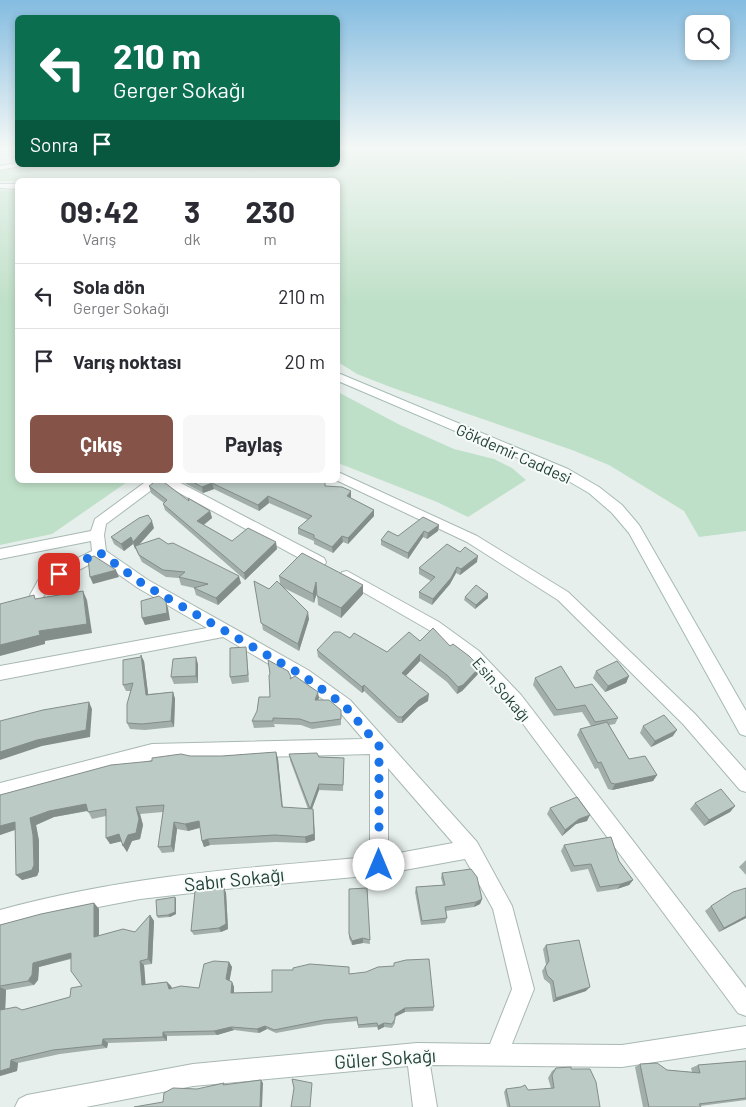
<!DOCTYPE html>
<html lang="tr">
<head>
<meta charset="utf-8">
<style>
	:root { --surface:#fff; --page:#f7f7f7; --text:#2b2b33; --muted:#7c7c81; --line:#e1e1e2; --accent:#855347 }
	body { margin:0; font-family:Barlow,sans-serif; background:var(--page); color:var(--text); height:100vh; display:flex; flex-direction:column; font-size:19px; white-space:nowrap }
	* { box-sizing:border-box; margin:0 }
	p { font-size:16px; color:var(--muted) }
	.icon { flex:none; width:28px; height:28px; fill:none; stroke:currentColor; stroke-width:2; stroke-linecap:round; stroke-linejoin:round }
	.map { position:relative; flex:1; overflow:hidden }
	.side { position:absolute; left:15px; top:178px; width:325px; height:305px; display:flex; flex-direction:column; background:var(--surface); border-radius:8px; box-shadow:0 2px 8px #0003 }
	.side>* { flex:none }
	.banner { position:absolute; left:15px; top:15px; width:325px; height:152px; border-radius:8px; box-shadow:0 2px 8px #0003; background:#0b6e4f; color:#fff; overflow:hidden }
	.fabs { position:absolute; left:685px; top:15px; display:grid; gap:10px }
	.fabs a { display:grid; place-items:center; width:45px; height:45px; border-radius:8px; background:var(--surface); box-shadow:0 2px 8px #0003; font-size:25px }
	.pin { position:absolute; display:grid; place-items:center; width:42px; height:42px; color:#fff; margin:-21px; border-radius:10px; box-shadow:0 2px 8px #0006 }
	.me { position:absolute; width:55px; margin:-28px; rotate:0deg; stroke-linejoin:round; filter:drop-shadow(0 0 4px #0008) }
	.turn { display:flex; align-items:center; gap:18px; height:105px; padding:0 15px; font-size:22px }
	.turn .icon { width:65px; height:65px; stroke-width:2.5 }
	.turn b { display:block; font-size:35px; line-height:42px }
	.then { display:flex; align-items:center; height:48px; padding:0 15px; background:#0003; gap:10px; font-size:19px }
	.eta { display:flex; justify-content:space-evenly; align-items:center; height:85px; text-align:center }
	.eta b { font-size:30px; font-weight:700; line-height:35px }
	.primary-button { display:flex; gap:10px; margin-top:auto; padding:10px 15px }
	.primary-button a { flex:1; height:58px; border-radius:8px; background:var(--accent); color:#fff; font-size:20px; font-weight:700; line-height:58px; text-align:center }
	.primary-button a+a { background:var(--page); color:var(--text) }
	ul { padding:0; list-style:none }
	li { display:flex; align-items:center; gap:15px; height:65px; padding:0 15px; border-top:1px solid var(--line) }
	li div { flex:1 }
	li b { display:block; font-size:19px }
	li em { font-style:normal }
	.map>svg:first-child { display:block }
	.green { fill:#bfe0c8 }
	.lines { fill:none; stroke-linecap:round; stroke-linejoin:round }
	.minor-casing { stroke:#a8b8b2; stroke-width:2 }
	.secondary-casing { stroke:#a4bbb3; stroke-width:2 }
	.minor { fill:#fff; fill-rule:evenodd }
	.secondary { fill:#fff; fill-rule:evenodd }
	.wall { fill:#a1aea9; fill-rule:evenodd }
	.shaded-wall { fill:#838d89 }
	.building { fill:#bbcac4; stroke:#838d89 }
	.route { stroke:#1a73e8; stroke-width:9; stroke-dasharray:0 16.2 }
	.labels { text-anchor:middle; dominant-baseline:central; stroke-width:4; stroke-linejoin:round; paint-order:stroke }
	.street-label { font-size:16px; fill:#24423a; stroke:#f7fbf9 }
	.near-street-label { font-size:19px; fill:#24423a; stroke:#f7fbf9 }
</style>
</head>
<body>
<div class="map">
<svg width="746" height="1107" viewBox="0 0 746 1107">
	<rect width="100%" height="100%" fill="#e6efeb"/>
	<g class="green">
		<path d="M338,146H590L609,149L628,146H746V531L699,537L684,511L609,465L572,450L393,388L357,374L338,362V180L0,181V171L35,165H338Z"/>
		<path d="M0,190L17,191L18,480H130L52,534L0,545Z"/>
		<path d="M338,392L400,425L454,449L494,459L512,468L526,480L468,517L437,502L338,463Z"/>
	</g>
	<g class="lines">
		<g class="minor-casing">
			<g id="minor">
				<path d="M18,163V165H25L0,170V166Z"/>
				<path d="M338,472L477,536L568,592L695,714L746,771V792L740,790L683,724L558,600L467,542L336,480H338Z"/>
				<path d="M148,480H175L324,558L326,562L324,566L319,567L314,566L161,483L106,524L104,535L106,551L148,580L308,670L350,700L477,842L512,906L534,989L512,1044L622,1045L746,1026V1048L622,1067L430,1065L437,1107H413L408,1066L193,1086L86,1107H15L19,1099L27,1095L193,1064L417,1043L490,1044L512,989L493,909L465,859L377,875L235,888L140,899L46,917L0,930V910C124,876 243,868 370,857V754L152,760L0,801V783L152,744L363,739L338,710L296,680L223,637L0,680V666L207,628L138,588L98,560L50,585L42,599L37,601L32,599L30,595L40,577L92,551L91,541L0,559V549L91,531L95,519ZM388,768L453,843L388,855Z"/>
				<path d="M347,571L439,622L479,651L521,695L746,988V1016L738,1013L509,705L469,661L429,630L342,580L340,576L342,572Z"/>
			</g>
		</g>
		<g class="secondary-casing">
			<g id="secondary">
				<path d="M0,184H18V189L0,188Z"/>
				<path d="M338,373L568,469L599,487L622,505L639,525L746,711V736L740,734L629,533L612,513L589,493L558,475L338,381Z"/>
			</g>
		</g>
		<use href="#minor" class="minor"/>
		<use href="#secondary" class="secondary"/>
	</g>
	<g class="wall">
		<path d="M179,480H325V486L351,498L374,510V516L348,544L343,542L333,553L314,544V541L298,534V528L308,520L269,503L259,511L214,489L203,493Z"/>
		<path d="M149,486L189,501L210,511L212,518L204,525L232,541L277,549L245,580L165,510L163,504L164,503L151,493Z"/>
		<path d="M439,525L438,531L427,539L423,537L408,559L381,545V540Z"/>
		<path d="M154,528L140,544H168L241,583L218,605L196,595L194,588L181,585L179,578L166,577L142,562L133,544L124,551L114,544L111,537Z"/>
		<path d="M460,552L477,562L460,575L456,573L450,584L432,605L419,598V592L431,581L419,574V568Z"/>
		<path d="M279,576L363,594L341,618L318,605L317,593L314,603L284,588L309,619L299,651L263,630L254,581L269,589L280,583Z"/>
		<path d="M488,594V598L475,609L464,600L465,597Z"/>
		<path d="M350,638L387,652L420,641L450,646L478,674L462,691L457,694L447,682L420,661L405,676L428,701L418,707L402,723H398L364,691L362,693L318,657L317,650Z"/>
		<path d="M247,654L249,682L232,684L230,677Z"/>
		<path d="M144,661L148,694L173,692L175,699L174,727L145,730L130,729L127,723L131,691H126L123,685Z"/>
		<path d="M198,664V683L174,684L171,677Z"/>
		<path d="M596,671L629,676L626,683L605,692L593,678Z"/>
		<path d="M292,678L319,698L318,700L341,710V725L312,729L301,725L274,724L275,727L254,728L252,721L270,697Z"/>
		<path d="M535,678L575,688L618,718L615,724L609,725L629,759L657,775L653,781L612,790L608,789L598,768L595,769L577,735L580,729L591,726L582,712L554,716L533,685Z"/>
		<path d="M643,726L673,736L651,747L640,733Z"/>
		<path d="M276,752L278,759L283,807L308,809L290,760L289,754L319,757L344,758L343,791L319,790L312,809H313L314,815L315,840L306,843L276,842L210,845L204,847L202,841L200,828L188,831L177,829L174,852L162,853L158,847L163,812L140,814L143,825L140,839L132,841L127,852L121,841L110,844L106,816L92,819L88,811L54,817L36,825L39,841V871L37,876L22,880L15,830L0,835V795L190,756H222Z"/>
		<path d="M695,803L735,806L730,812L704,826L690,809Z"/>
		<path d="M550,808L587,821L576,824L562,836L547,814Z"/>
		<path d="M564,845L619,861L633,880L629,885L617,889L597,892L588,869L571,872L561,851Z"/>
		<path d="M746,860V875L739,867Z"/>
		<path d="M442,873L482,899L480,904L474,907L446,911L447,918L445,923L421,925L415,892L416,887L443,885L441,878Z"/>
		<path d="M224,888L226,893L228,929L221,932L194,935L191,931Z"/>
		<path d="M367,888L370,944L363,943L352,945L349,938V934Z"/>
		<path d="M746,888V918L719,932L705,911L711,906Z"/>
		<path d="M175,897L176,899V914L170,917L158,918L157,916Z"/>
		<path d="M94,903L99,909V936L135,932L150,915L154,921L152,964L144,965L145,984L167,982L171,986L172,988H199L229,962L232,967L229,981L232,982L234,987V993L272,992L349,974L434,1007L433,1011L405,1012L395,1017V1023L392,1028L384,1027L378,1030L377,1027L358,1028V1021L325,1024L276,1033L267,1029L259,1033L234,1030L217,1035L167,1036V1041L108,1043L107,1048L60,1054L18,1063L17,1071L0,1076V925ZM71,959L82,986L70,997L22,1010L5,1009L6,990L34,985L38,980L39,967Z"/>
		<path d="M546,945L586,991L553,1002L550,984L544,979L542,971L546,965L543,949Z"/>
		<path d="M746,1061V1100L700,1106L701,1107H643L635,1067L640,1064L667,1070L692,1072L691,1068L698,1065Z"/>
		<path d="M556,1068L571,1069L600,1107H507L504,1092L506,1089L528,1090L551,1088L548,1078L552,1071Z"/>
	</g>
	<g class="shaded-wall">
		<path d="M212,483L214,489L203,493L202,487Z"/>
		<path d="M351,491V498L347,496Z"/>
		<path d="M268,496L269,503L259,511L258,505Z"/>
		<path d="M374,510V516L348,544V538Z"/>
		<path d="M210,511L212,518L199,528L197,521Z"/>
		<path d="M152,521L154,528L135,549L133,542Z"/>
		<path d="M439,525L438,531L427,539L428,533Z"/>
		<path d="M424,531L423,537L408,559V553Z"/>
		<path d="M342,536L343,542L333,553L332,547Z"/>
		<path d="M131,537L133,544L124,551L121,544Z"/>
		<path d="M276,542L277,549L245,580L244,573Z"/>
		<path d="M478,556L477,562L460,575L461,569Z"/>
		<path d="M457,567L456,573L450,584L432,605L433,599Z"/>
		<path d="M116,570L119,577L93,584L90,577Z"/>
		<path d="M239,576L241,583L218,605L216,598Z"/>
		<path d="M316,582L317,591L314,603L313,594Z"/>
		<path d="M363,585V594L341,618V608Z"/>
		<path d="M83,591L87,600L92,633L45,641V644L0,656V645L39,631Z"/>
		<path d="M488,594V598L475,609L476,605Z"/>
		<path d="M166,601L168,608L170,620L145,625L142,618Z"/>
		<path d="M308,612L309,619L299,651L298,644Z"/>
		<path d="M420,654V661L402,680V673Z"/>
		<path d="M141,655L144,661L149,701L146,695Z"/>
		<path d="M196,657L198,664V683L196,676Z"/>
		<path d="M480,667L478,674L462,691L457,694L458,687Z"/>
		<path d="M629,676L626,683L605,692L608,686Z"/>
		<path d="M364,685V691L362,693V687Z"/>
		<path d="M173,692L175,699L174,727L171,721Z"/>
		<path d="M318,692L319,698L316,706L315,700Z"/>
		<path d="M429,694L428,701L418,707L402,723V717L419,700Z"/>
		<path d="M89,702L92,709L90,737L42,746L0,760V752Z"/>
		<path d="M677,730L673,736L651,747L655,741Z"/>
		<path d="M276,752L278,759L283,814L282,807Z"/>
		<path d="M657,775L653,781L612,790L615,784Z"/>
		<path d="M319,784V790L310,814V809Z"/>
		<path d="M86,804L91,810L54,817L36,825L39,841V871L37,876L22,880L16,875L30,818L49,811Z"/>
		<path d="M735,806L730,812L704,826L709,820Z"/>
		<path d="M136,807L140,814L143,825L140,839L132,841L127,852L123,846Z"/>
		<path d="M313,809L315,840L306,843L305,837Z"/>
		<path d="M590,815L587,821L576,824L562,836L565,830L579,819Z"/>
		<path d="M199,821L202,827L188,831L185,824Z"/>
		<path d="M15,822L20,828L0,835V826Z"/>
		<path d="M174,822L177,829L174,852L171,846Z"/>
		<path d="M119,834L123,841L110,844L106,838Z"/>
		<path d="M208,839L210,845L204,847L202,841Z"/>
		<path d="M633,880L629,885L617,889L621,884Z"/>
		<path d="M224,888L226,893L228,929L221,932L219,928Z"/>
		<path d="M175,897L176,899V914L170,917L168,915Z"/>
		<path d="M482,899L480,904L474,907L476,902Z"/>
		<path d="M94,903L99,909V942L94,937Z"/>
		<path d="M150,915L154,921L152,964L148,959Z"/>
		<path d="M746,916V918L719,932L724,928Z"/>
		<path d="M363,938V943L352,945V941Z"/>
		<path d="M71,953L76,957L39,967L38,980L34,985L28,981L33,963Z"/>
		<path d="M140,961L144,965L146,989L142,985Z"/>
		<path d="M229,962L232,967L229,984L226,979Z"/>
		<path d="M167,982L171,986L173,993L169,989Z"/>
		<path d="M232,982L234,987V997L231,993Z"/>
		<path d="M0,987L6,990L5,1014L0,1011Z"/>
		<path d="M590,987L586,991L553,1002L556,998Z"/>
		<path d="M405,1008V1012L394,1017L395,1014Z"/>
		<path d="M384,1023V1027L378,1030V1026Z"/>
		<path d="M265,1026L267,1029L259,1033L257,1029Z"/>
		<path d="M231,1027L234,1030L217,1035L214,1031Z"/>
		<path d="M163,1032L167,1036V1041L163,1037Z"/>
		<path d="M103,1039L108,1043L107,1048L102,1045Z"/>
		<path d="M11,1060L18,1063L17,1071L0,1076V1071Z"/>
		<path d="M261,1080L263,1083L262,1107H260Z"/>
	</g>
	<g class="building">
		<path d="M157,480H161L189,501L188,498L210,511L197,521L232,541L248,528L276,542L244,573L163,504L167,500L149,486Z"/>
		<path d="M189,480H325V486L342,487L351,491L347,496L374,510L348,538L342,536L332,547L314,538V535L298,528L312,516L268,496L258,505L212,483L202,487Z"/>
		<path d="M148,515L152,521L133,542L131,537L121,544L111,537L139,518Z"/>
		<path d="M423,517L439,525L428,533L424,531L408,553L381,540L388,531L398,536Z"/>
		<path d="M159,538L168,544L173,543L239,576L216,598L194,588L208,584L179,577L185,572L163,570L139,555L135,546Z"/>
		<path d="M447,544L460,552L465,547L478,556L461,569L457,567L451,578L433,599L419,592L435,577L419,568Z"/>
		<path d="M302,553L363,585L341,608L317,596L316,582L313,594L279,576Z"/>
		<path d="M94,556L116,570L90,577L88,558Z"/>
		<path d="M254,581L269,589L277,581L308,612L298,644L261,623Z"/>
		<path d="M476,585L488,594L476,605L465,597Z"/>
		<path d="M83,591L87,624L39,631L40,635L0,645V604L34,595L35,599Z"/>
		<path d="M159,596L166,601L167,613L142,618L141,601Z"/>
		<path d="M433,628L450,646L453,644L469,656L480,667L463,685L458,687L448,676L420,654L402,673L429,694L419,700L402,717H398L364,685L362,687L317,650L334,632H340L350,638L354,633L387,652L409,632L420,641Z"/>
		<path d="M246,647L248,675L230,677V648Z"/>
		<path d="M141,655L146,695L173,692L171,721L142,724L127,723V704L133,683L123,685V660L141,657Z"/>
		<path d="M196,657V676L171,677L173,659Z"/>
		<path d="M268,660L288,671L291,677L290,679L295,676L318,692L315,700H329L341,710V719L311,723L300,719L273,718V721H252L257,711L259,697H270L269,675L270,674Z"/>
		<path d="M617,661L629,676L608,686L596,671Z"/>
		<path d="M561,666L575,688L592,684L618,718L595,722L585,705L557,710L535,678Z"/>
		<path d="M89,702L86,730L37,740L0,752V721L43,710Z"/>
		<path d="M664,715L677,730L655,741L643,726Z"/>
		<path d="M607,722L629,759L645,756L657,775L615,784L611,783L601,762L598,763L580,729Z"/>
		<path d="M276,752L282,807L313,809L314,834L305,837L275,835L208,839L202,841L199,821L185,824L174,822L171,846L158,847L164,805L136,807L139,819L136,833L128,835L123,846L119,834L106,838V809L88,812L86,804L49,811L30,818L33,835L34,865L32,870L16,875L15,822L0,826V795L111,765L152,761V758L181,754L190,756H222Z"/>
		<path d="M317,753L319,757L344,758L343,785L319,784L310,809L289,754Z"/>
		<path d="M721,789L735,806L709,820L695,803Z"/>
		<path d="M577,797L590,815L579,819L565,830L550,808Z"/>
		<path d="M611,837L619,861L633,880L621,884L600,887L591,864L574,866L564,845Z"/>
		<path d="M471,869L477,877L482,899L476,902L445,907L447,918L422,921L416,887L445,885L442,873Z"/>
		<path d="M224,888L226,924L219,928L191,931L195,891Z"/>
		<path d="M367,888L370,940L363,938L352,941L349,934V889Z"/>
		<path d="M746,888V916L724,928L711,906L733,892Z"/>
		<path d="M175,897V912L168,915L157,916L156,900Z"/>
		<path d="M94,903V937L123,929L135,932L150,915L148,959L140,961L142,985L167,982L169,989L181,986L199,988L204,964L214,961L229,962L226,979L232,982L231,993L272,992V970H293V968L310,964L349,967V974L366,972L378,967L394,966V963L406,960L429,959L434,1007L405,1008L395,1014V1019L392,1024L384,1023L378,1026L377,1023L358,1025L357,1017L324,1020L274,1030L265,1026L257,1029L231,1027L214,1031L163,1032V1037L103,1039L102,1045L53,1050L11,1060L10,1068L0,1071V1010L16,1007L22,1010L70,997L71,988L82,986L71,971V953L33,963L32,975L28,981L0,986V925L41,914Z"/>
		<path d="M579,940L590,987L556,998L553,981L547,975L545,967L549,961L546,945Z"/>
		<path d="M746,1061V1098L699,1104L701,1107H649L640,1064L657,1063L667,1070L700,1073L698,1065Z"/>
		<path d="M571,1067V1069H590L596,1082L600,1107H510L506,1089L521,1087L525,1085L528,1090L554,1088L552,1075L556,1068Z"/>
		<path d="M292,1079L312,1083L310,1107H291L294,1088Z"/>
		<path d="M261,1080L260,1107H134L163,1102L164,1093L173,1088L197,1089L224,1083L223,1085Z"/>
	</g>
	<linearGradient id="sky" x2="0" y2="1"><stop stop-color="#84bce0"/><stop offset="0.49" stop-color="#f4f8f6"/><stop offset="1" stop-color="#f4f8f6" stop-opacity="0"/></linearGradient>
	<rect width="746" height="301" fill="url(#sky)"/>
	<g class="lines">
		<path class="route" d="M59,574L99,552L143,584L302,675L344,705L379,746V865"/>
	</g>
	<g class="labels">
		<g class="street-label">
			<text transform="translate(514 453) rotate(24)">Gökdemir Caddesi</text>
			<text transform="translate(502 689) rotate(49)">Esin Sokağı</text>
		</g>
		<g class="near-street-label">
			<text transform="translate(234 879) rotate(-6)">Sabır Sokağı</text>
			<text transform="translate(385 1058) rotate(-4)">Güler Sokağı</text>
		</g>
	</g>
</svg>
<div class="fabs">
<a><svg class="icon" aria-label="search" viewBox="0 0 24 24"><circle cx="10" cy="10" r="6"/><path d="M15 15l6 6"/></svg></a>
</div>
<div class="pin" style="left:59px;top:574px;background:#d93025"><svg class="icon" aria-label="arrive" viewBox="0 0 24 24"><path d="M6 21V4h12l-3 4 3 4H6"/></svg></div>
<svg class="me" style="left:379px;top:865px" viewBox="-20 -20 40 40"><circle r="19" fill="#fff"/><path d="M0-13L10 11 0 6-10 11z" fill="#1a73e8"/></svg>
<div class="banner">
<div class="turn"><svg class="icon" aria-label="left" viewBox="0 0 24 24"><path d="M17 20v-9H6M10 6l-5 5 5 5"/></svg><div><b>210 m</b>Gerger Sokağı</div></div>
<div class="then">Sonra<svg class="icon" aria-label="arrive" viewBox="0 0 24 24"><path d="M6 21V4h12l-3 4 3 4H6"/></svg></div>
</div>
<section class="side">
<div class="eta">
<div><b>09:42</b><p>Varış</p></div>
<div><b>3</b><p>dk</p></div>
<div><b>230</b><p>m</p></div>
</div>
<ul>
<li><svg class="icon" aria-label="left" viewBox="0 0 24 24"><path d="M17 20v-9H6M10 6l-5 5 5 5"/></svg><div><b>Sola dön</b><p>Gerger Sokağı</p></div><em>210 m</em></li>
<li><svg class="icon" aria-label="arrive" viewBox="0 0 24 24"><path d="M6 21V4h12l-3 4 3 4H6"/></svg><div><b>Varış noktası</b></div><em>20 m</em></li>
</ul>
<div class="primary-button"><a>Çıkış</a><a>Paylaş</a></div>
</section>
</div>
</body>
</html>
